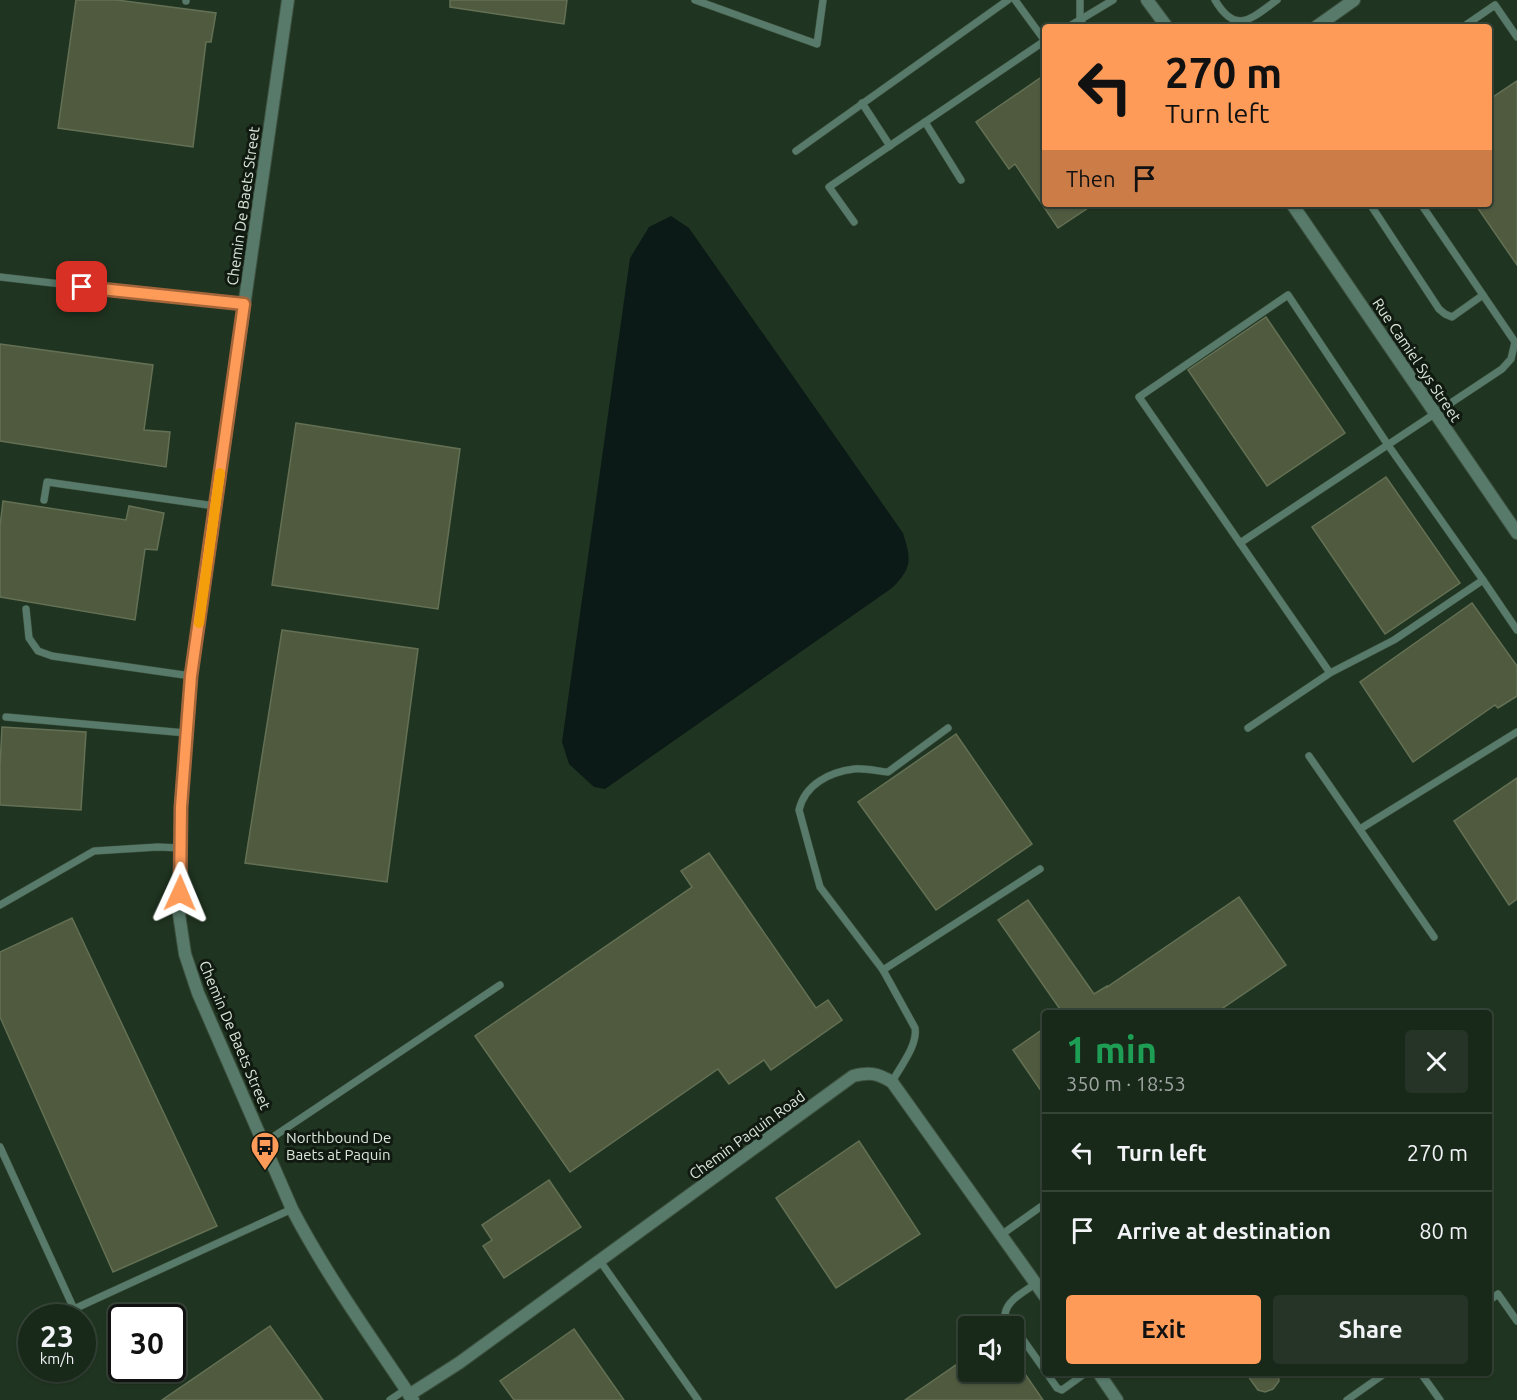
<!DOCTYPE html>
<html lang="en">
<head>
<meta charset="utf-8">
<style>
	:root { --surface:#182819; --page:#253426; --text:#f1f3f6; --muted:#9fa6a2; --line:#364438; --accent:#fe9b59 }
	body { margin:0; font-family:Ubuntu,sans-serif; background:var(--page); color:var(--text); height:100vh; display:flex; flex-direction:column; font-size:22px; white-space:nowrap }
	* { box-sizing:border-box; margin:0 }
	p { font-size:20px; color:var(--muted) }
	.icon { flex:none; width:33px; height:33px; fill:none; stroke:currentColor; stroke-width:2; stroke-linecap:round; stroke-linejoin:round }
	.map { position:relative; flex:1; overflow:hidden }
	.sheet { position:absolute; left:1042px; top:1010px; width:450px; height:366px; display:flex; flex-direction:column; background:var(--surface); border-radius:6px; box-shadow:0 2px 4px #0004,0 0 0 2px var(--line) }
	.sheet>* { flex:none }
	.hud { position:absolute; left:1042px; top:24px; width:450px; height:183px; border-radius:6px; box-shadow:0 2px 4px #0004,0 0 0 2px var(--line); background:#fe9b59; color:#111; overflow:hidden }
	.tools { position:absolute; left:958px; top:1316px; display:grid; gap:12px }
	.tools a { display:grid; place-items:center; width:66px; height:66px; border-radius:6px; background:var(--surface); box-shadow:0 2px 4px #0004,0 0 0 2px var(--line); font-size:30px }
	.speed { position:absolute; left:18px; top:1304px; display:flex; gap:12px; font-size:30px; font-weight:700; text-align:center }
	.speed>* { display:grid; place-content:center; width:78px; height:78px; border-radius:50%; background:var(--surface); box-shadow:0 2px 4px #0004,0 0 0 2px var(--line); line-height:1 }
	.speed small { font-size:15px; font-weight:400 }
	.speed .limit { border:3px solid #111; border-radius:9px; background:#fff; color:#111 }
	.pin { position:absolute; display:grid; place-items:center; width:51px; height:51px; color:#fff; margin:-26px; border-radius:12px; box-shadow:0 3px 9px #0006 }
	.me { position:absolute; width:66px; margin:-33px; rotate:1deg; stroke-linejoin:round; filter:drop-shadow(0 0 4px #0008) }
	.turn { display:flex; align-items:center; gap:21px; height:126px; padding:0 24px; font-size:27px }
	.turn .icon { width:78px; height:78px; stroke-width:2.5 }
	.turn b { display:block; font-size:42px; line-height:51px }
	.then { display:flex; align-items:center; height:57px; padding:0 24px; background:#0003; gap:12px; font-size:22px }
	.round { display:grid; place-items:center; flex:none; width:63px; height:63px; border-radius:6px; background:var(--page) }
	.summary { display:flex; align-items:center; justify-content:space-between; height:102px; padding:0 24px }
	h1 { font-size:36px; font-weight:700; line-height:45px; color:#1e9e55 }
	.button { display:flex; gap:12px; margin-top:auto; padding:12px 24px }
	.button a { flex:1; height:69px; border-radius:6px; background:var(--accent); color:#111; font-size:24px; font-weight:700; line-height:69px; text-align:center }
	.button a+a { background:var(--page); color:var(--text) }
	ul { padding:0; list-style:none }
	li { display:flex; align-items:center; gap:18px; height:78px; padding:0 24px; border-top:2px solid var(--line) }
	li div { flex:1 }
	li b { display:block; font-size:22px }
	li em { font-style:normal }
	.map>svg:first-child { display:block }
	.water { fill:#0b1a17 }
	.building { fill:#4f5a3f; stroke:#647054; stroke-width:1.5 }
	.lines { fill:none; stroke-linecap:round; stroke-linejoin:round }
	.lane-casing { stroke:#3e513f; stroke-width:8 }
	.street-casing { stroke:#3e513f; stroke-width:14 }
	.lane { stroke:#577a6a; stroke-width:7 }
	.street { stroke:#577a6a; stroke-width:12 }
	.route-casing { stroke:#a5653a; stroke-width:15 }
	.route { stroke:#fe9b59; stroke-width:10 }
	.slow { stroke:#f59e0b; stroke-width:10 }
	.labels { text-anchor:middle; dominant-baseline:central; stroke-width:6; stroke-linejoin:round; paint-order:stroke }
	.street-label { font-size:15px; fill:#dae7da; stroke:#111a11 }
	.poi-label { font-size:15px; fill:#dae7da; stroke:#111a11; text-anchor:start }
</style>
</head>
<body>
<div class="map">
<svg width="1517" height="1400" viewBox="0 0 1517 1400">
	<rect width="100%" height="100%" fill="#203521"/>
	<path class="water" d="M671,216L689,228L903,533C911,559 913,567 892,588L605,789L594,787L569,764L562,742L630,258L649,227Z"/>
	<g class="building">
		<path d="M76,0H117L216,13L211,42H206L193,147L58,128Z"/>
		<path d="M450,0H567L564,24L450,7Z"/>
		<path d="M1046,74V204H1094L1058,228L1015,164L1009,169L976,122Z"/>
		<path d="M1517,81V265L1475,204H1490V99Z"/>
		<path d="M1266,317L1345,433L1267,486L1188,370Z"/>
		<path d="M0,344L153,365L144,430L170,432L166,467L0,441Z"/>
		<path d="M296,423L460,449L438,609L272,585Z"/>
		<path d="M1386,477L1460,583L1385,634L1312,527Z"/>
		<path d="M3,501L126,520L129,506L164,513L157,550L145,549L135,620L0,597V526Z"/>
		<path d="M1472,603L1517,666V696L1498,708L1495,705L1413,762L1360,682Z"/>
		<path d="M282,630L418,649L387,882L245,863Z"/>
		<path d="M2,727L86,732L81,810L0,805V766Z"/>
		<path d="M956,734L1032,844L936,910L858,802Z"/>
		<path d="M1517,778V899L1509,905L1454,821Z"/>
		<path d="M709,853L816,1008L828,1000L842,1020L771,1070L764,1060L729,1084L718,1069L570,1172L475,1036L692,887L681,871Z"/>
		<path d="M1239,897L1286,965L1217,1012H1062L998,920L1028,900L1094,994L1107,986V987Z"/>
		<path d="M72,918L217,1226L113,1272L0,1017V952Z"/>
		<path d="M1046,1027V1098L1013,1050Z"/>
		<path d="M859,1141L920,1234L836,1288L776,1198Z"/>
		<path d="M549,1180L581,1227L504,1278L483,1246L492,1240L482,1225Z"/>
		<path d="M270,1326L323,1400H162Z"/>
		<path d="M574,1329L624,1400H514L500,1381Z"/>
		<path d="M969,1356V1371H1014V1358L1043,1400H905Z"/>
		<path d="M1245,1372H1278L1279,1381L1273,1389L1265,1392L1258,1390Z"/>
	</g>
	<g class="lines">
		<g class="lane-casing">
			<g id="lane">
				<path d="M695,0L817,44L823,0"/>
				<path d="M1015,0L1045,41"/>
				<path d="M1080,0V20L1085,27"/>
				<path d="M1215,0C1236,36 1252,18 1277,0"/>
				<path d="M186,1V0"/>
				<path d="M1068,27L1113,0"/>
				<path d="M1463,27L1495,5L1517,37"/>
				<path d="M862,103L890,146"/>
				<path d="M925,122L961,180"/>
				<path d="M796,151L1008,0"/>
				<path d="M1370,204L1439,309L1445,314L1452,317L1483,295"/>
				<path d="M854,222L829,187L1046,40"/>
				<path d="M0,277L244,305"/>
				<path d="M44,500L47,482L215,506"/>
				<path d="M1240,543L1502,369L1511,359L1515,342L1421,204"/>
				<path d="M1483,580L1517,630"/>
				<path d="M26,609L29,638L38,651L52,656L191,676"/>
				<path d="M6,717L186,733"/>
				<path d="M1248,728L1330,673L1394,640L1483,580L1388,445L1288,295L1139,397L1330,673"/>
				<path d="M1309,756L1434,937"/>
				<path d="M1360,829L1517,732"/>
				<path d="M0,905L94,851L158,847L180,848"/>
				<path d="M883,970L1040,869"/>
				<path d="M892,1082C900,1067 918,1045 915,1028L883,970L820,887L799,810C805,784 830,772 854,769C865,768 877,771 888,772L948,728"/>
				<path d="M264,1143L500,985"/>
				<path d="M0,1147L74,1309L292,1209"/>
				<path d="M1001,1235L1046,1203"/>
				<path d="M600,1261L698,1400"/>
				<path d="M1490,1300L1498,1294L1517,1321"/>
				<path d="M1013,1326L1005,1314C1007,1300 1024,1292 1035,1284"/>
				<path d="M1014,1327L1046,1372"/>
				<path d="M1046,1372L1057,1388L1062,1390L1087,1372"/>
				<path d="M1420,1372L1440,1400"/>
				<path d="M390,1400L405,1390"/>
				<path d="M1347,1400L1387,1372"/>
			</g>
		</g>
		<g class="street-casing">
			<g id="street">
				<path d="M288,0L191,676L181,807L179,914L185,954L198,993L292,1209C327,1276 371,1337 413,1400"/>
				<path d="M1147,0L1167,27"/>
				<path d="M1316,27L1354,0"/>
				<path d="M1292,204L1517,533"/>
				<path d="M1098,1372L1117,1400"/>
				<path d="M409,1395L459,1363L853,1076C870,1072 877,1073 892,1082L1046,1298"/>
			</g>
		</g>
		<use href="#lane" class="lane"/>
		<use href="#street" class="street"/>
	</g>
	<g class="lines">
		<g class="route-casing">
			<path id="route" d="M82,287L244,304L191,676L181,807L180,893"/>
		</g>
		<use href="#route" class="route"/>
		<path class="slow" d="M199,623L220,473"/>
	</g>
	<defs>
		<g id="bus-pin" transform="scale(1.5)"><path d="M0 17L-7.5 6A9.5 9.5 0 1 1 7.5 6Z" fill="#fe9b59" stroke="#111a11"/><path d="M-5-6H5V4H4V6H2V4H-2V6H-4V4H-5ZM-3.5-4V0h7V-4ZM-3.5 1.2v1.5H-2V1.2ZM2 1.2v1.5H3.5V1.2Z" fill="#111"/></g>
	</defs>
	<g fill-rule="evenodd">
		<use href="#bus-pin" x="265" y="1146"/>
	</g>
	<g class="labels">
		<g class="street-label">
			<text transform="translate(243 206) rotate(-82)">Chemin De Baets Street</text>
			<text transform="translate(1417 360) rotate(56)">Rue Camiel Sys Street</text>
			<text transform="translate(235 1035) rotate(67)">Chemin De Baets Street</text>
			<text transform="translate(747 1135) rotate(-36)">Chemin Paquin Road</text>
		</g>
		<g class="poi-label">
			<text x="286" y="1137">Northbound De<tspan x="286" dy="17">Baets at Paquin</tspan></text>
		</g>
	</g>
</svg>
<div class="tools">
<a><svg class="icon" aria-label="sound" viewBox="0 0 24 24"><path d="M4 9h4l5-4v14l-5-4H4zM17 9q2 3 0 6"/></svg></a>
</div>
<div class="speed"><div>23<small>km/h</small></div><div class="limit">30</div></div>
<div class="pin" style="left:82px;top:287px;background:#d93025"><svg class="icon" aria-label="arrive" viewBox="0 0 24 24"><path d="M6 21V4h12l-3 4 3 4H6"/></svg></div>
<svg class="me" style="left:180px;top:893px" viewBox="-20 -20 40 40"><path d="M0-17L14 15 0 8-14 15z" fill="#fe9b59" stroke="#fff" stroke-width="4"/></svg>
<div class="hud">
<div class="turn"><svg class="icon" aria-label="left" viewBox="0 0 24 24"><path d="M17 20v-9H6M10 6l-5 5 5 5"/></svg><div><b>270 m</b>Turn left</div></div>
<div class="then">Then<svg class="icon" aria-label="arrive" viewBox="0 0 24 24"><path d="M6 21V4h12l-3 4 3 4H6"/></svg></div>
</div>
<section class="sheet">
<div class="summary"><div><h1>1 min</h1><p>350 m · 18:53</p></div><a class="round"><svg class="icon" aria-label="close" viewBox="0 0 24 24"><path d="M6 6l12 12M18 6L6 18"/></svg></a></div>
<ul>
<li><svg class="icon" aria-label="left" viewBox="0 0 24 24"><path d="M17 20v-9H6M10 6l-5 5 5 5"/></svg><div><b>Turn left</b></div><em>270 m</em></li>
<li><svg class="icon" aria-label="arrive" viewBox="0 0 24 24"><path d="M6 21V4h12l-3 4 3 4H6"/></svg><div><b>Arrive at destination</b></div><em>80 m</em></li>
</ul>
<div class="button"><a>Exit</a><a>Share</a></div>
</section>
</div>
</body>
</html>
